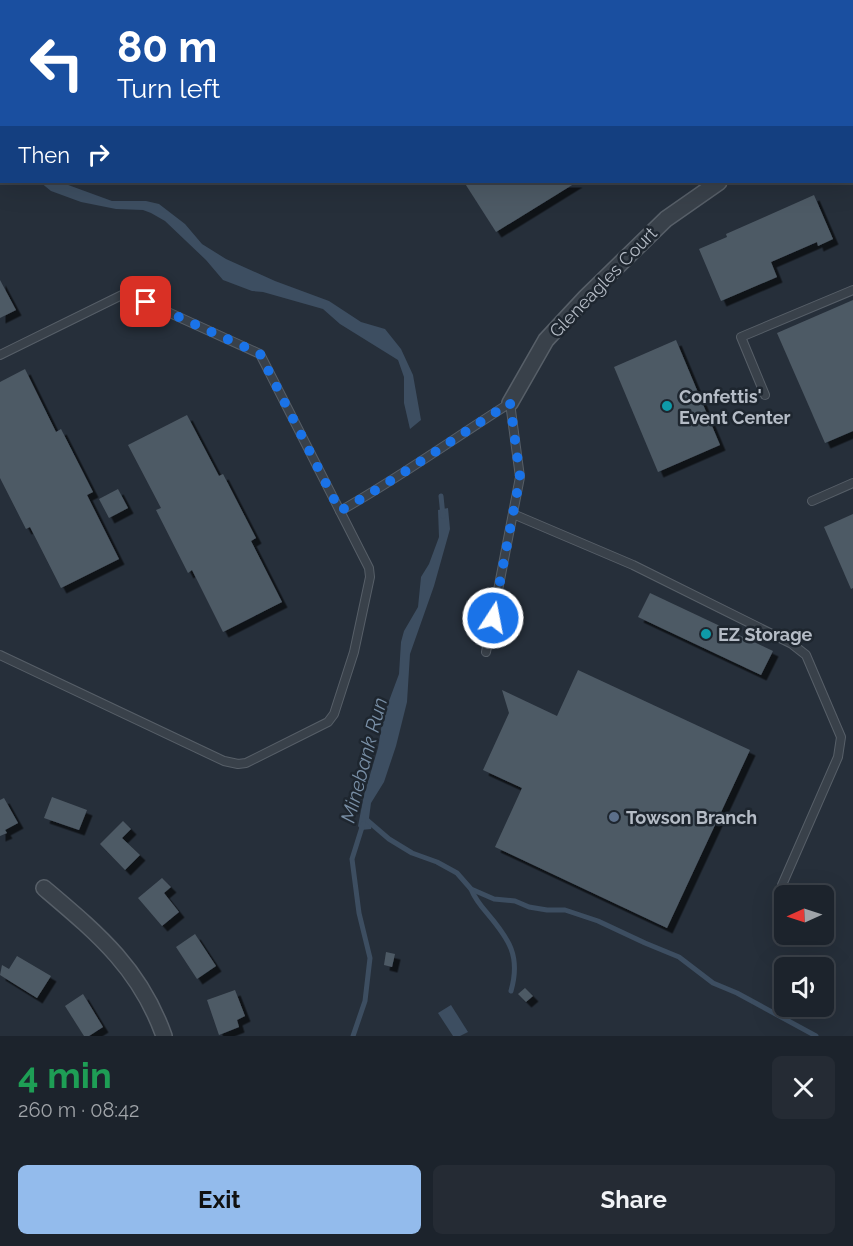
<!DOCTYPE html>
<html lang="en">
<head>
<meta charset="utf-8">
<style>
	:root { --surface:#1c232c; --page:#252b34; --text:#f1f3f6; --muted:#a0a4a9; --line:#3a4048; --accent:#93bbec }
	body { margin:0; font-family:Raleway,sans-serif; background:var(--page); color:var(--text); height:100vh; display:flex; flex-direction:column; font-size:22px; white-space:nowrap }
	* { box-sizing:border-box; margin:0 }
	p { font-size:20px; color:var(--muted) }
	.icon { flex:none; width:33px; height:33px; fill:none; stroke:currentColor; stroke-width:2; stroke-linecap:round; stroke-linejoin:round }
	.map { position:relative; height:1036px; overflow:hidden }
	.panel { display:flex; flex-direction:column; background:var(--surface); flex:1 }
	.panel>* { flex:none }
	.guide { position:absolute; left:0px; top:0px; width:854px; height:183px; box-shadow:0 6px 24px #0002,0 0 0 2px var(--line); background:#1a4fa0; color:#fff; overflow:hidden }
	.needle { width:39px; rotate:267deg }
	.buttons { position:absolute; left:774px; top:885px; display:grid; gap:12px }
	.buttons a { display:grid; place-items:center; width:60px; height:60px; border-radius:9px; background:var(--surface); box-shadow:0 6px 24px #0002,0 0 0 2px var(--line); font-size:30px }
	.pin { position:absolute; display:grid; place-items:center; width:51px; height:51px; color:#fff; margin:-26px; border-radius:12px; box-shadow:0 3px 9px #0006 }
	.me { position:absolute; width:66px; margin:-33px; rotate:11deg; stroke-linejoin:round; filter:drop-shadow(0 0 4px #0008) }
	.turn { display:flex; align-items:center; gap:21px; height:126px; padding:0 18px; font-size:27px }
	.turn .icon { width:78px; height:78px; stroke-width:2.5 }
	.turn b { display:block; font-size:42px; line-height:51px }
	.then { display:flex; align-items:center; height:57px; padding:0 18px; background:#0003; gap:12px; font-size:22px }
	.round { display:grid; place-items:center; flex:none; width:63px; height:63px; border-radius:9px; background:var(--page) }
	.head { display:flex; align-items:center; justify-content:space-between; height:102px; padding:0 18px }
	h1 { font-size:36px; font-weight:700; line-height:45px; color:#1e9e55 }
	.action { display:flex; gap:12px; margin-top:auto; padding:12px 18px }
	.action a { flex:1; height:69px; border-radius:9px; background:var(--accent); color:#111; font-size:24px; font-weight:700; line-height:69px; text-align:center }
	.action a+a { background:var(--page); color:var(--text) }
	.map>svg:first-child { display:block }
	.water { fill:#3d4e61 }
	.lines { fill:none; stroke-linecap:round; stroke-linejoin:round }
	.stream { stroke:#3d4e61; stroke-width:5 }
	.building { fill:#4e5a65; filter:url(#shadow) }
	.lane-casing { stroke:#575f68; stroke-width:10 }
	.street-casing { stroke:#575f68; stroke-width:18 }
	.secondary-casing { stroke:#575f68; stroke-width:24 }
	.lane { stroke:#39414a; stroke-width:8 }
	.street { stroke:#39414a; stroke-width:15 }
	.secondary { stroke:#48515d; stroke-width:21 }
	.route { stroke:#1a73e8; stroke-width:10; stroke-dasharray:0 18 }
	.culture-dot { fill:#0f9aa8; stroke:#1e262f; stroke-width:2 }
	.service-dot { fill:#5c6f8a; stroke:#1e262f; stroke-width:2 }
	.labels { text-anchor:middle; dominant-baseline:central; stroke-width:5; stroke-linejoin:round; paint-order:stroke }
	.street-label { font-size:18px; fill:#b5bcc6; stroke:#1e262f }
	.poi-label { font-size:18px; font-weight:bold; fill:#b5bcc6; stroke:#1e262f; text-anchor:start }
	.water-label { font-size:20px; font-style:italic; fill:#798fa6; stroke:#1e262f }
</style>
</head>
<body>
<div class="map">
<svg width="853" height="1036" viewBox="0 0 853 1036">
	<defs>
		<filter id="shadow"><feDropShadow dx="5.5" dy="5.5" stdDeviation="0" flood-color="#0009"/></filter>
	</defs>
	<rect width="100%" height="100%" fill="#262f3a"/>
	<g class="water">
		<path d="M40,182H60L112,201H146L159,204L185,224L202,244L226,259L275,281L329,301L361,322L385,329L401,349L413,375L421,420L410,429L404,403V377L398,360L340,324L323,309L263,292L252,291L223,280L206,260L165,221L151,213L143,210L116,209L81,202L51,191Z"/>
		<path d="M448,508L450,529L434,586L410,654L407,702L396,746L384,782L371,803L369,818L372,825L371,829L361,830L358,826L364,795L378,748L383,717L399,674L401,642L404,631L418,607L421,577L429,564L439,537L438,510Z"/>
		<path d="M451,1005L468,1032L460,1036H453L438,1013Z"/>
	</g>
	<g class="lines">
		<g class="stream">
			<path d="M156,0L157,2"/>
			<path d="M194,2L196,0"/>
			<path d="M441,496L443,516"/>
			<path d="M368,821L389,839L412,853L437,862L457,873L471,889L494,899L515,901L529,907L547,910H565L598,921L645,943L679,957L713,983L737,993L816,1036"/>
			<path d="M471,889C475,899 480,905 487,913C509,939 521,956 511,991"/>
			<path d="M353,1036L365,1001L370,958L359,913L352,859L363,824"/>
		</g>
	</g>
	<g class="building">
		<path d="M464,182H577L496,232Z"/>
		<path d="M814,195L833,239L818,246L817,242L771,262L777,277L721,301L699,249L727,237L726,234Z"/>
		<path d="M0,280L16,310L0,318Z"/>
		<path d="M853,300V431L825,443L777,333Z"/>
		<path d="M676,340L720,445L658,472L614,367Z"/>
		<path d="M25,369L56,432L61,429L93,492L87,495L119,559L61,588L30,527L26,529L0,478V382Z"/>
		<path d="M187,415L219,476L223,474L256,538L251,541L282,602L223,632L192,570L188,573L156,510L161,508L128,445Z"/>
		<path d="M118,489L128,508L109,518L99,499Z"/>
		<path d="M853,514V588L851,589L824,527Z"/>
		<path d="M650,593L773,651L761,675L638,617Z"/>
		<path d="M578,670L750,750L667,928L495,847L522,788L483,770L509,713L502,690L557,716Z"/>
		<path d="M52,797L87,810L79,830L44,818Z"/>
		<path d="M4,798L18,823L5,830L7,833L0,836V800Z"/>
		<path d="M123,821L131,829L122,838L140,855L125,870L100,844Z"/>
		<path d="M162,878L171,887L164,893L179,912L162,926L138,898Z"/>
		<path d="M195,934L216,966L197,979L176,947Z"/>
		<path d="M386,952L395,954L392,967L384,965Z"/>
		<path d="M17,956L51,976L37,998L0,975L2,965L9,969Z"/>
		<path d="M525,988L533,996L526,1002L518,994Z"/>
		<path d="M235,990L245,1016L237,1020L239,1027L219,1035L207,1000Z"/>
		<path d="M83,994L103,1027L89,1036H84L65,1006Z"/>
	</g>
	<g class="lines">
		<g class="lane-casing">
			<g id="lane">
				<path d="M0,355L126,293L260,354L369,568L370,577L354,652L334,714L328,722L246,763L238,764L224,761L0,655"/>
				<path d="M765,395L741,337L853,290"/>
				<path d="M812,501L853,483"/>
				<path d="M340,511C399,478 453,439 510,403L520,477L486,652"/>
				<path d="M513,514L633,565L792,644L806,655L841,737L838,757L782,885"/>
			</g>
		</g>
		<g class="street-casing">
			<g id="street">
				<path d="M852,115H853"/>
				<path d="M510,403L546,340L586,297L666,219L719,182"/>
				<path d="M44,888C97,933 140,968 164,1036"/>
			</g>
		</g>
		<g class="secondary-casing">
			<g id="secondary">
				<path d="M833,0L834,2"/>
				<path d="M852,45L853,48"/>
			</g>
		</g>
		<use href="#lane" class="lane"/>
		<use href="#street" class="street"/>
		<use href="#secondary" class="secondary"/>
	</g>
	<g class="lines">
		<path class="route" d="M146,302L260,354L340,511C399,478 453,439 510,403L520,477L493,618"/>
	</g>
	<g class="culture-dot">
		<circle cx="667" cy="406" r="6"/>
		<circle cx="706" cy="634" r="6"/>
	</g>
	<circle class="service-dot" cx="614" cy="817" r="6"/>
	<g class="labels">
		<g class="street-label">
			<text transform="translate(603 282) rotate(-46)">Gleneagles Court</text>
		</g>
		<g class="poi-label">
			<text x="679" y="396">Confettis'<tspan x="679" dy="21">Event Center</tspan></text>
			<text x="718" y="634">EZ Storage</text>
			<text x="626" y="817">Towson Branch</text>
		</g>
		<g class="water-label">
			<text transform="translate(364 760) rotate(-75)">Minebank Run</text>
		</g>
	</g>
</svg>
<div class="buttons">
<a><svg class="needle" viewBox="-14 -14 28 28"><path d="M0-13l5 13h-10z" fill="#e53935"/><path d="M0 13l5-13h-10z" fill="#a0a4a9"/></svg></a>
<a><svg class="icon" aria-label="sound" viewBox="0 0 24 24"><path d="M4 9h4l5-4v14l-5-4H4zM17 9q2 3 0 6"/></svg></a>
</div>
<div class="pin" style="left:146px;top:302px;background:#d93025"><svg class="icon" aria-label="arrive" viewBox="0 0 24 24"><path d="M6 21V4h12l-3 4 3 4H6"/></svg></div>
<svg class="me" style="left:493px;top:618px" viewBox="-20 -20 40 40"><circle r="17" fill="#1a73e8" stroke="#fff" stroke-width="3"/><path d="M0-11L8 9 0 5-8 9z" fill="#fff"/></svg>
<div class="guide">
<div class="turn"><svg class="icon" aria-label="left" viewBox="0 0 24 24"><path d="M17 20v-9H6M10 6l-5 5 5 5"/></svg><div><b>80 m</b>Turn left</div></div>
<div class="then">Then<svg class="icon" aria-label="right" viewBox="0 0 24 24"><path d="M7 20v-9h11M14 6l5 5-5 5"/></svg></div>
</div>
</div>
<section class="panel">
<div class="head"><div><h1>4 min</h1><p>260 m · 08:42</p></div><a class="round"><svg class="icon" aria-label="close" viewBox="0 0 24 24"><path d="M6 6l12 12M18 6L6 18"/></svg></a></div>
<div class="action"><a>Exit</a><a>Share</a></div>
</section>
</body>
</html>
